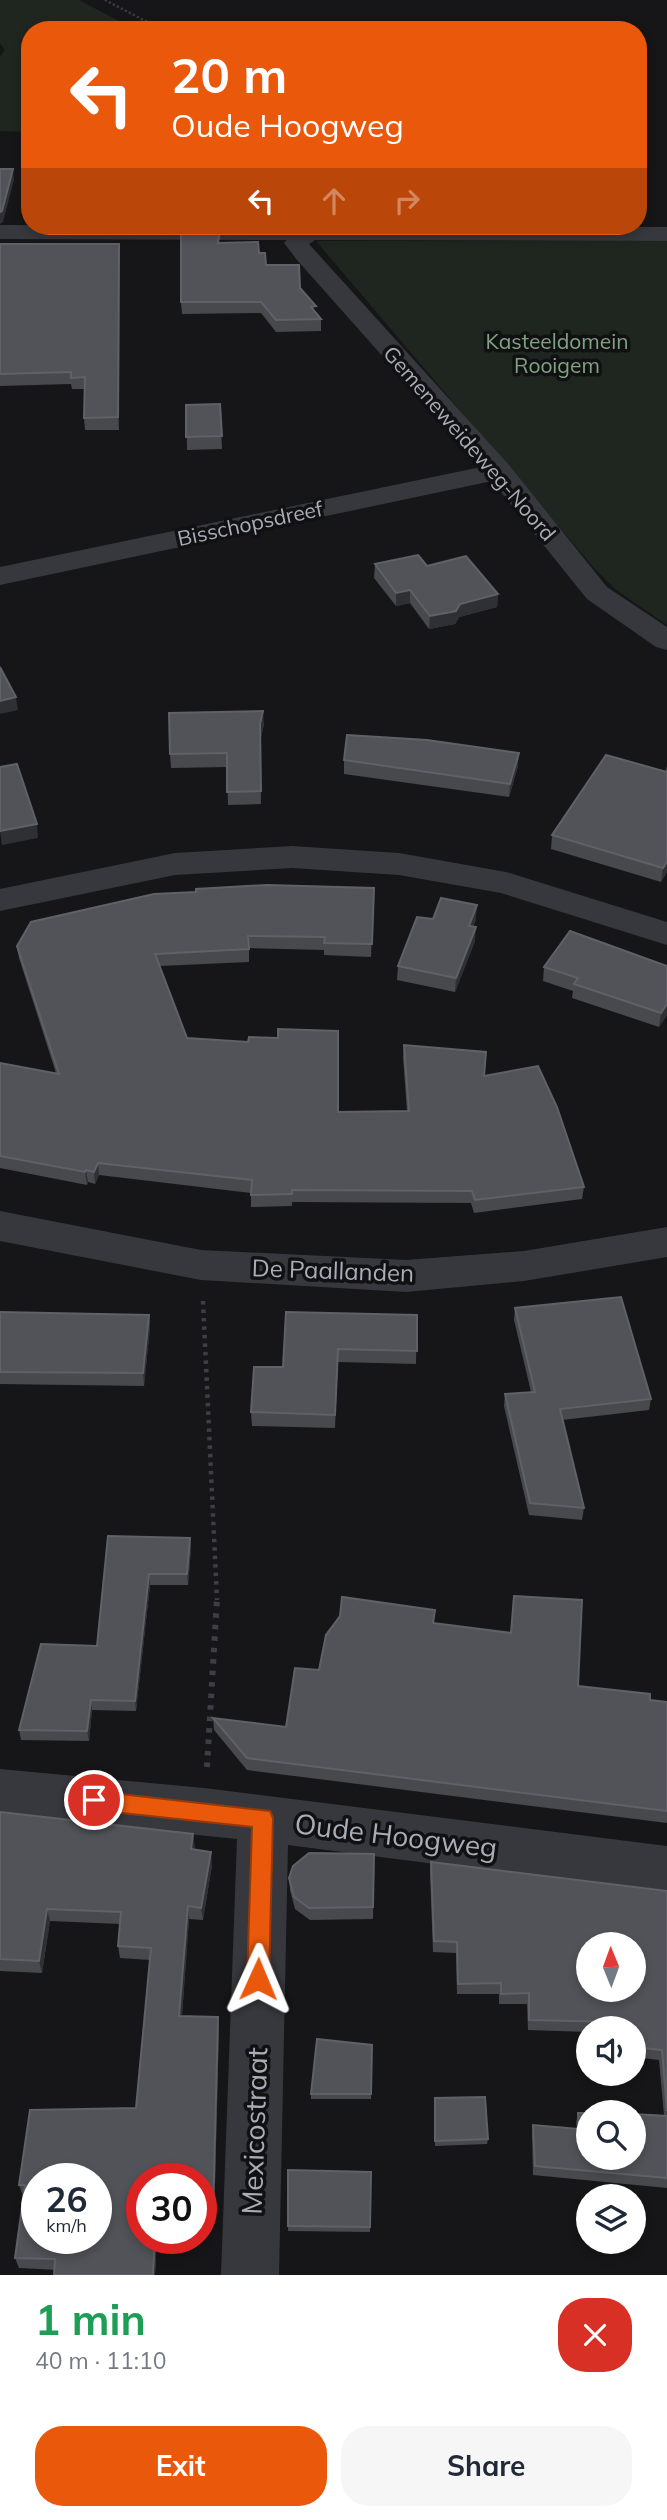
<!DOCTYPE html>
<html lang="en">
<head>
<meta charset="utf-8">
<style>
	:root { --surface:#fff; --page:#f6f6f7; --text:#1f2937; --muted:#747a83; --accent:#ea580c }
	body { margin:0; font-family:Mulish,sans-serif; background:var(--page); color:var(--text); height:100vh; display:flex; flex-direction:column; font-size:26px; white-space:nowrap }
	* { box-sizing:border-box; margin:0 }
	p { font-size:23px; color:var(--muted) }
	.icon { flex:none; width:38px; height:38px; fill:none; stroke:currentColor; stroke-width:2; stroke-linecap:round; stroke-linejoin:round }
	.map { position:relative; height:2275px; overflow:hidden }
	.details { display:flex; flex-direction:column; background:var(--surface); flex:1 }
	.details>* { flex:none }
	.hud { position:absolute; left:21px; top:21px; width:626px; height:214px; border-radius:28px; box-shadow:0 4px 10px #0003; background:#ea580c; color:#fff; overflow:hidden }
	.needle { width:46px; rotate:359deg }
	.tools { position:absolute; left:576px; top:1932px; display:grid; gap:14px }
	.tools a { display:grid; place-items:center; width:70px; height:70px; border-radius:50%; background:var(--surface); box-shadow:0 4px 10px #0003; font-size:35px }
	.speed { position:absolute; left:21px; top:2163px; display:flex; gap:14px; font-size:35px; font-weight:700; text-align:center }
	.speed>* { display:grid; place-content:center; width:91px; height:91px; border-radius:50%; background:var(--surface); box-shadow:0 4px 10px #0003; line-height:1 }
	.speed small { font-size:18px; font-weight:400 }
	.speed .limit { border:10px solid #d22; background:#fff; color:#111 }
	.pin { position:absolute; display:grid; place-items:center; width:60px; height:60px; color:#fff; margin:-30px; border:4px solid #fff; border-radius:50%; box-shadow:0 2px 7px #0007 }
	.me { position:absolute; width:77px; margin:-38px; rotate:1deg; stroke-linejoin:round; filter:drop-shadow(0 0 5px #0008) }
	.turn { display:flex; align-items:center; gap:24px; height:147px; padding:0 35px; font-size:32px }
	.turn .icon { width:91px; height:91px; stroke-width:2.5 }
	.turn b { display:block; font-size:49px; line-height:60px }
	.lanes { display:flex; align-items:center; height:66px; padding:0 35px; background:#0003; justify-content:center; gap:35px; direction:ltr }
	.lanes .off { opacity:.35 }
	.round { display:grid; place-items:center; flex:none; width:74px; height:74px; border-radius:28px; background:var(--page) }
	.summary { display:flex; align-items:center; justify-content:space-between; height:119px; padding:0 35px }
	h1 { font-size:42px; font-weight:700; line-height:52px; color:#1e9e55 }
	.action { display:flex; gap:14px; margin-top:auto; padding:14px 35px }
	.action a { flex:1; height:80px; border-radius:28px; background:var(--accent); color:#fff; font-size:28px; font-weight:700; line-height:80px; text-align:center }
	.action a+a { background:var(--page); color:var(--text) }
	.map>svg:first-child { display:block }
	.green { fill:#1e261f }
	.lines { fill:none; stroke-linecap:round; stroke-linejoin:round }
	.path-far2 { stroke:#3d3f44; stroke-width:2.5; stroke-dasharray:2 2.5; stroke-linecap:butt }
	.path-far1 { stroke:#3d3f44; stroke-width:4.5; stroke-dasharray:3.5 5; stroke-linecap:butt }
	.path { stroke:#3d3f44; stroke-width:6; stroke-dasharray:4.5 7; stroke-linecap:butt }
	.minor { fill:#37383d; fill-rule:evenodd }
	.wall { fill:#47494d }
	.shaded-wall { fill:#2f3033 }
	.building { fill:#525359; stroke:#5f6168; stroke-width:2; fill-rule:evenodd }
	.route { fill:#ea580c; stroke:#983908; stroke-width:2 }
	.labels { text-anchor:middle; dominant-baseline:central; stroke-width:7; stroke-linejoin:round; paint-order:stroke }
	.far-park-label { font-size:21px; fill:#7fa381; stroke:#111113 }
	.far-street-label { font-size:21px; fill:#a8adb8; stroke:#111113 }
	.street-label { font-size:24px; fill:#a8adb8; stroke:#111113 }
	.near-street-label { font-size:28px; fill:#a8adb8; stroke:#111113 }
</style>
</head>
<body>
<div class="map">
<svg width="667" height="2275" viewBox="0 0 667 2275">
	<rect width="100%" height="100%" fill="#161618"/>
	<g class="green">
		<path d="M0,0H79L136,30H30V132L0,131V57L5,50L0,43Z"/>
		<path d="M316,241H667V625L615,589L594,568Z"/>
	</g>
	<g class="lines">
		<path class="path-far2" d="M105,0L163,30"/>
		<path class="path-far1" d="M203,1301L217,1600"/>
		<path class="path" d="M207,1767L217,1598"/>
		<g class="minor">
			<path d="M0,225L667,227V241L315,240L309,244L509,465L607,587L667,627V650L656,647L587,599L492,481L0,585V567L481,467L297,260L284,243L287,240L0,239Z"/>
			<path d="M292,846L399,853L506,872L667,922V945L501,893L399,875L292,868L175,875L0,911V889L175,853Z"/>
			<path d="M0,1211L201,1250L406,1260L524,1251L667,1227V1257L524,1281L406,1292L201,1280L0,1241Z"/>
			<path d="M0,1769L204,1788L667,1846V1894L288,1845L279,2275H221L237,1839L0,1815Z"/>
		</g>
	</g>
	<g class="wall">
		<path d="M221,243L259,253L266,265L300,288L316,313L321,319V331L276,332L261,313L182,314L181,302Z"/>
		<path d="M0,244H119V430H85L84,418V389H72L71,384L0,386Z"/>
		<path d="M220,404L222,449L187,450L186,405Z"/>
		<path d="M375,564L427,566L498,594L497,607L459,617L455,624L429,629L410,603L396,606L374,578Z"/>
		<path d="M264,724L261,737V804L228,805L227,767L171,768L170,754Z"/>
		<path d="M344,760L518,766L509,797L344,774Z"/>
		<path d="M667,766V872L661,882L551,849L552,835L665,772Z"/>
		<path d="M374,888L371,957L324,955V950L249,948V962L160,966L187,1038L338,1112L407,1111L403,1057L404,1045L484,1076L584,1187L582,1199L474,1213L471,1203L292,1202V1206L251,1207V1193L99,1175L95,1184L88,1182L87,1185L0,1168V1063L56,1073L19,958L17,946Z"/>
		<path d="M433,919H476L473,927L475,941L455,992L397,980L398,966Z"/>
		<path d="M667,966V1015L659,1027L572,998L573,991L543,981L544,967Z"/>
		<path d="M515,1308L651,1399L649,1410L562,1420L584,1508L582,1520L529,1515L504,1406L505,1394L531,1392L514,1320Z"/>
		<path d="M0,1312L149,1315L150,1327L144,1386L0,1384Z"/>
		<path d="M417,1315L416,1364L338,1362L335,1428L252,1426L251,1412L283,1367Z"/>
		<path d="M108,1536L190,1538L191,1549L188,1585H150L136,1711L92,1710L89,1741L21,1740L19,1730L97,1646Z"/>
		<path d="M434,1623L578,1686L650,1700L667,1702V1823L247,1770L214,1730L213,1718L286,1727L319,1670Z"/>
		<path d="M0,1812L195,1847L194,1850L212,1865L203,1920L189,1919L182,2016L219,2029L214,2224H201V2179H142V2238H157L155,2275L19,2268L15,2258L24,2196H23L19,2185L136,2108L150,1960L120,1958L118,1946L120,1924L50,1921L42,1973L0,1971Z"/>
		<path d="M374,1854L373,1919L310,1920L295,1909L290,1890L289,1878Z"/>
		<path d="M431,1862L667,1891V2188L533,2175L532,2135L533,2125L577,2129L576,2123L578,2113L664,2115L659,2060L634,2057V2028H588V2032L528,2030L527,2004H499V1994H457L456,1953L433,1952L430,1873Z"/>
		<path d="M372,2045L371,2099H311V2094Z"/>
		<path d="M435,2098L488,2139L487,2144L435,2146Z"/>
		<path d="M371,2172L370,2232L288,2231V2226Z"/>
	</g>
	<g class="shaded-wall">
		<path d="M13,169L14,180L3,222L0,224V212Z"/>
		<path d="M119,244L120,256L119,430L118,417Z"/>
		<path d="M410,590V603L396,606V593Z"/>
		<path d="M498,594L497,607L459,617L455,624L429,629L430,616L460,604Z"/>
		<path d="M16,697L18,710L0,714V701Z"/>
		<path d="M263,711L264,724L261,737V804L260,724Z"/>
		<path d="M519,753L518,766L509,797L510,784Z"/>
		<path d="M37,824L38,838L2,845L0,831Z"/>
		<path d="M667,862V872L661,882L663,868Z"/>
		<path d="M477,905L476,919L468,940L469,926Z"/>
		<path d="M476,927L475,941L455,992L456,978Z"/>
		<path d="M667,1004V1015L659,1027L661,1013Z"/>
		<path d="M98,1163L99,1175L95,1184L94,1172Z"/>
		<path d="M86,1170L88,1182L87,1185L85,1172Z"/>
		<path d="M149,1315L150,1327L144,1386L143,1373Z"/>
		<path d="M190,1538L191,1549L188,1585L187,1574Z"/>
		<path d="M149,1574L150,1585L136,1711L135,1701Z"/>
		<path d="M91,1700L92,1710L89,1741L87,1731Z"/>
		<path d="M193,1834L195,1847L192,1862L191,1849Z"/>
		<path d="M211,1852L212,1865L203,1920L201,1908Z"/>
		<path d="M188,1906L189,1919L181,2027L179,2016Z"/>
		<path d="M47,1909L50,1921L42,1973L39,1961Z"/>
		<path d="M218,2017L219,2029L214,2224L213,2214Z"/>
		<path d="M155,2238H157L155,2275H153Z"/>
	</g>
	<g class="building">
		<path d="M0,169H13L2,211L0,212Z"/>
		<path d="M181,231H220L218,243L258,242L259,253H265L266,265H299L300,288L316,306L311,307L321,319L276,320L261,302H181Z"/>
		<path d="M0,244H119L118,417L84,418L85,377L71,378V372L0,374Z"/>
		<path d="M220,404L222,436L186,437V405Z"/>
		<path d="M418,555L427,566L466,556L498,594L460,604L456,611L430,616L410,590L396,593L375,564Z"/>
		<path d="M0,667L16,697L0,701Z"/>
		<path d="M263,711L260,724L261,791L227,792V753L170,754L169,713Z"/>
		<path d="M347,735L427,740L519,753L510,784L344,760Z"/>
		<path d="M606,755L667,772V862L663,868L552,835Z"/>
		<path d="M17,764L37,824L0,831V767Z"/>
		<path d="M267,885L374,888L372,944L324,943L325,937L248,936L249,949L155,954L187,1038L248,1042L249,1037L278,1038V1029L338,1031V1112L409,1111L404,1045L486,1052L484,1076L538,1066L557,1107L584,1187L475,1200L472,1191L292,1190V1194L251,1195L252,1180L98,1163L94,1172L86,1170L85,1172L0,1156V1063L59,1074L17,946L31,922L154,894L196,892V889Z"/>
		<path d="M441,898L477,905L469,926L476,927L456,978L398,966L417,917L433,919Z"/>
		<path d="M570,931L667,966V1004L661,1013L574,984L578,978L544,967Z"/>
		<path d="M621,1297L651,1399L560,1409L584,1508L530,1503L505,1394L535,1392L515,1308Z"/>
		<path d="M0,1312L149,1315L143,1373L0,1372Z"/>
		<path d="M286,1312L417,1315V1351L338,1349L335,1415L251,1412L254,1367H283Z"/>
		<path d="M108,1536L190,1538L187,1574H149L135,1701L91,1700L87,1731L19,1730L41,1644L97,1646Z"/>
		<path d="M514,1596L582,1600L578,1686L650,1694V1700L667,1702V1811L247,1758L213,1718L286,1727L295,1668L319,1670L326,1635L340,1616L342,1597L435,1610L433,1623L511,1633Z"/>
		<path d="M0,1812L193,1834L191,1849L211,1852L201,1908L188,1906L179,2016L218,2017L213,2214H201V2179H142V2238H155L153,2275H54L55,2259L15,2258L25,2185H19L30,2110L136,2108L151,1948L118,1946L121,1912L47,1909L39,1961L0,1959ZM37,2179H96V2238H37Z"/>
		<path d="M309,1853L374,1854L373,1907L309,1908L294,1897L289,1878L293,1866Z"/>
		<path d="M431,1862L667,1891V2111L662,2050L634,2047V2028H618L617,2022L529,2020V1993L501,1994V1983L458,1984L457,1942L434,1941ZM588,1944H634V1990H588Z"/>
		<path d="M317,2039L372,2045L371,2094H311Z"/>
		<path d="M485,2097L488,2139L435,2141V2098Z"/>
		<path d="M578,2113H588V2158H634V2114L667,2116V2178L535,2166L533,2125L579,2129Z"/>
		<path d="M288,2170L371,2172L370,2227L288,2226Z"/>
	</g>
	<path class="route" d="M94,1791L270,1811L273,1818L269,1979L266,1987L258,1990L251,1987L247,1979L252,1827L94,1810L86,1807L83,1800L86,1794Z"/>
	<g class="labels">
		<g class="far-park-label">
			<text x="557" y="341">Kasteeldomein<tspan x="557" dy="24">Rooigem</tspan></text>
		</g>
		<g class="far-street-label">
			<text transform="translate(470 443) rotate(49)">Gemeneweideweg-Noord</text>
			<text transform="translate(250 523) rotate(-12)">Bisschopsdreef</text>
		</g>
		<g class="street-label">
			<text transform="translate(333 1270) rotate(2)">De Paallanden</text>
		</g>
		<g class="near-street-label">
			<text transform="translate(396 1835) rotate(7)">Oude Hoogweg</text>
			<text transform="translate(254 2131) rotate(-88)">Mexicostraat</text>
		</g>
	</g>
</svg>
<div class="tools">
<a><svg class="needle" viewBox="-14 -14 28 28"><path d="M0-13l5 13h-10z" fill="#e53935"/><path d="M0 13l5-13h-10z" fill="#747a83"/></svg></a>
<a><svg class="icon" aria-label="sound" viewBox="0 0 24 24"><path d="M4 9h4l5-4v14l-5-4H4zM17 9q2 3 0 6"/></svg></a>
<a><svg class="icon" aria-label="search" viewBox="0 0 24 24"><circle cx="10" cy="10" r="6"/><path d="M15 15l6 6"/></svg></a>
<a><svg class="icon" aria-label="layers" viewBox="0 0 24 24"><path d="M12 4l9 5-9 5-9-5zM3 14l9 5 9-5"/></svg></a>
</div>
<div class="speed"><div>26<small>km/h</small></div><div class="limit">30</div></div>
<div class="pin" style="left:94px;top:1800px;background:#d93025"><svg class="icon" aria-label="arrive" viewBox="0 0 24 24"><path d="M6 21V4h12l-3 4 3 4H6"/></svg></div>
<svg class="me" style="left:258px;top:1979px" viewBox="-20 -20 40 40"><path d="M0-17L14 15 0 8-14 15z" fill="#ea580c" stroke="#fff" stroke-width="4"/></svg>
<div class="hud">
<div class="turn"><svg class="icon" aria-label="left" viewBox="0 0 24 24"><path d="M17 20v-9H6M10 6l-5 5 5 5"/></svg><div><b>20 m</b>Oude Hoogweg</div></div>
<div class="lanes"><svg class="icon" aria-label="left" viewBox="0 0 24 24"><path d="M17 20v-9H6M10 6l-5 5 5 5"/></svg><svg class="icon off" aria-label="ahead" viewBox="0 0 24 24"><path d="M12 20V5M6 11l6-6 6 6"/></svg><svg class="icon off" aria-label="right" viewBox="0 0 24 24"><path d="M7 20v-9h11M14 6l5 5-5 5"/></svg></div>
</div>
</div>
<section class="details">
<div class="summary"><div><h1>1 min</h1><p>40 m · 11:10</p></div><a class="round" style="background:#d93025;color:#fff"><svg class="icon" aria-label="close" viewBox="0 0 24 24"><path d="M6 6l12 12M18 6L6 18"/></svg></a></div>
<div class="action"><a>Exit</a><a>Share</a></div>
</section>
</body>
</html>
